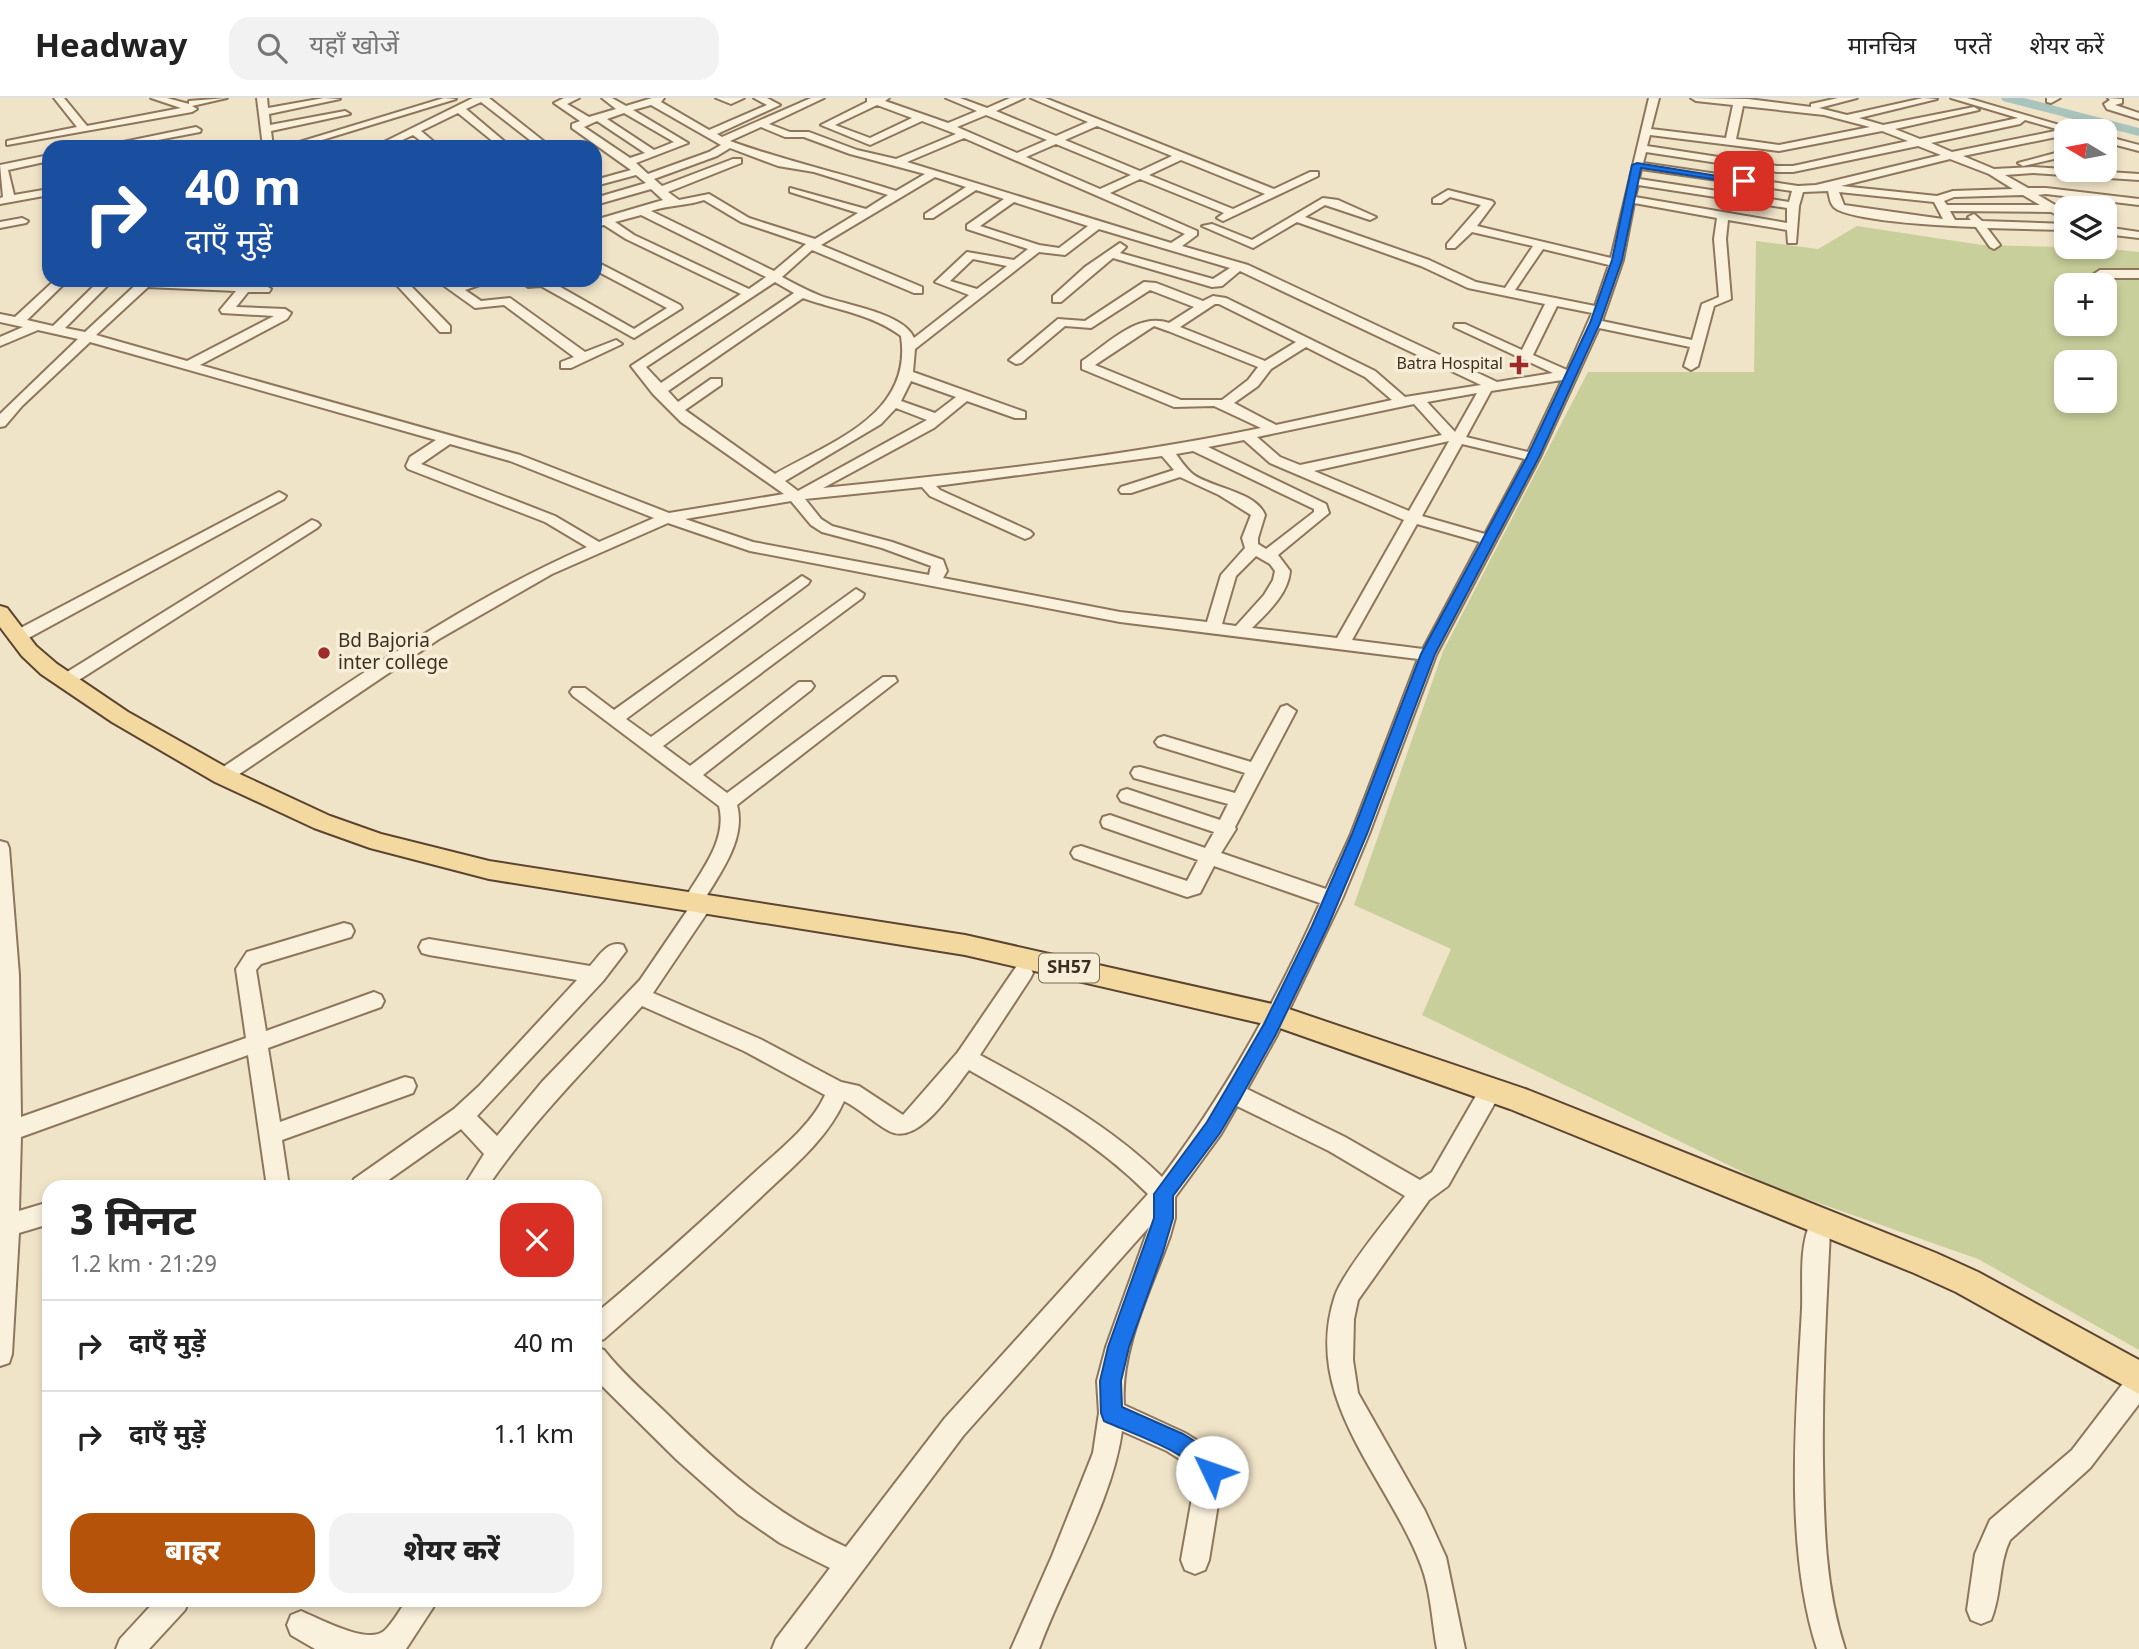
<!DOCTYPE html>
<html lang="hi">
<head>
<meta charset="utf-8">
<style>
	:root { --surface:#fff; --page:#f2f2f2; --text:#222; --muted:#767676; --line:#e0e0e0; --accent:#b45309 }
	body { margin:0; font-family:Georgia,"Noto Sans Devanagari",serif; background:var(--page); color:var(--text); height:100vh; display:flex; flex-direction:column; font-size:26px; white-space:nowrap }
	* { box-sizing:border-box; margin:0 }
	p { font-size:23px; color:var(--muted) }
	.icon { flex:none; width:38px; height:38px; fill:none; stroke:currentColor; stroke-width:2; stroke-linecap:round; stroke-linejoin:round }
	.map { position:relative; flex:1; overflow:hidden }
	.panel { position:absolute; left:42px; top:1082px; width:560px; height:427px; display:flex; flex-direction:column; background:var(--surface); border-radius:21px; box-shadow:0 4px 10px #0003 }
	.panel>* { flex:none }
	.banner { position:absolute; left:42px; top:42px; width:560px; height:147px; border-radius:21px; box-shadow:0 4px 10px #0003; background:#1a4fa0; color:#fff; overflow:hidden }
	.needle { width:46px; rotate:280deg }
	.controls { position:absolute; left:2054px; top:21px; display:grid; gap:14px }
	.controls a { display:grid; place-items:center; width:63px; height:63px; border-radius:14px; background:var(--surface); box-shadow:0 4px 10px #0003; font-size:35px }
	.pin { position:absolute; display:grid; place-items:center; width:60px; height:60px; color:#fff; margin:-30px; border-radius:14px; box-shadow:0 4px 10px #0006 }
	.me { position:absolute; width:77px; margin:-38px; rotate:312deg; stroke-linejoin:round; filter:drop-shadow(0 0 5px #0008) }
	.turn { display:flex; align-items:center; gap:24px; height:147px; padding:0 28px; font-size:32px }
	.turn .icon { width:91px; height:91px; stroke-width:2.5 }
	.turn b { display:block; font-size:49px; line-height:60px }
	.round { display:grid; place-items:center; flex:none; width:74px; height:74px; border-radius:21px; background:var(--page) }
	.summary { display:flex; align-items:center; justify-content:space-between; height:119px; padding:0 28px }
	h1 { font-size:42px; font-weight:800; line-height:52px }
	.cta { display:flex; gap:14px; margin-top:auto; padding:14px 28px }
	.cta a { flex:1; height:80px; border-radius:21px; background:var(--accent); color:#fff; font-size:28px; font-weight:800; line-height:80px; text-align:center }
	.cta a+a { background:var(--page); color:var(--text) }
	ul { padding:0; list-style:none }
	li { display:flex; align-items:center; gap:21px; height:91px; padding:0 28px; border-top:2px solid var(--line) }
	li div { flex:1 }
	li b { display:block; font-size:26px }
	li em { font-style:normal }
	header { display:flex; align-items:center; gap:42px; box-sizing:border-box; height:98px; padding:0 35px; background:var(--surface); border-bottom:2px solid var(--line) }
	header strong { font-size:33px }
	nav { display:flex; gap:38px; margin-inline-start:auto; font-size:24px }
	.search { width:490px; height:63px; background:var(--page); display:flex; align-items:center; gap:18px; box-sizing:border-box; padding:0 24px; border-radius:21px; color:var(--muted); font-size:26px }
	.map>svg:first-child { display:block }
	.green { fill:#c9cf9b; fill-rule:evenodd }
	.lines { fill:none; stroke-linecap:round; stroke-linejoin:round }
	.river { fill:#a9c4bc; fill-rule:evenodd }
	.minor-casing { stroke:#8d765c; stroke-width:4 }
	.major-casing { stroke:#5b4430; stroke-width:4 }
	.minor { fill:#faf1dc; fill-rule:evenodd }
	.major { fill:#f3d9a0; fill-rule:evenodd }
	.route { fill:#1a73e8; stroke:#114b97; stroke-width:2 }
	.poi-dot { fill:#9e2a2b; stroke:#f7eed8; stroke-width:2.5 }
	.labels { text-anchor:middle; dominant-baseline:central; stroke-width:7; stroke-linejoin:round; paint-order:stroke }
	.far-poi-label { font-size:16px; fill:#3d2e20; stroke:#f7eed8; text-anchor:end }
	.shield { fill:#f7eed8; stroke:#756857; stroke-width:2 }
	.shield-label { font-size:18px; font-weight:bold; fill:#3d2e20 }
	.poi-label { font-size:19px; fill:#3d2e20; stroke:#f7eed8; text-anchor:start }
</style>
</head>
<body>
<header>
<strong>Headway</strong>
<div class="search"><svg class="icon" aria-label="search" viewBox="0 0 24 24"><circle cx="10" cy="10" r="6"/><path d="M15 15l6 6"/></svg>यहाँ खोजें</div>
<nav><a>मानचित्र</a><a>परतें</a><a>शेयर करें</a></nav>
</header>
<div class="map">
<svg width="2139" height="1551" viewBox="0 0 2139 1551">
	<rect width="100%" height="100%" fill="#f0e4c8"/>
	<path class="green" d="M1857,128L1982,147L2101,150L2139,154V1252L1978,1161L1773,1089L1422,917L1451,851L1354,807L1443,553L1588,274H1754L1756,143L1818,151ZM2067,187H2105V226H2067ZM2067,264H2105V303H2067Z"/>
	<g class="lines">
		<path class="river" d="M2001,0H2024L2139,30V38L2003,3Z"/>
		<g class="minor-casing">
			<g id="minor">
				<path d="M54,0H64L87,28L181,10L151,0H167L189,6V3L227,0L192,8L197,11L192,14L7,47V43L77,29Z"/>
				<path d="M257,0H267L268,10L324,0L340,1L269,16L270,27L345,13L350,16L271,33L273,49H263Z"/>
				<path d="M444,0L456,1L299,49H283Z"/>
				<path d="M473,0H489L551,49H539L481,4L466,11L511,49H500L458,15L421,33L440,49H429L413,37L387,49H374Z"/>
				<path d="M564,0H579L567,6L589,19L616,11L602,0H612L626,8L652,0H664L661,4L709,32L767,7L754,0H767L780,7L717,36L722,39L811,0H824L769,26L790,34H809L857,52L896,61L956,36L922,23L870,47L821,27L867,4V0H889L885,3L948,25L977,13L946,0H960L987,10L1010,0H1024L996,13L1056,38L1088,24L1031,0H1045L1274,91L1310,74H1318V78L1223,123L1217,120L1224,115L1140,81L1110,95L1197,133V137L1182,148L1248,167L1497,284L1553,275L1454,229L1455,226H1465L1522,252L1545,206L1468,190L1421,168L1297,124L1253,150L1202,128L1212,126L1252,142L1323,100L1338,102L1376,119L1370,122L1325,107L1305,119L1429,162L1476,184L1505,190L1533,148L1472,134L1455,150H1447V146L1481,107L1450,99L1441,105H1433V101L1448,92L1492,103L1494,105L1477,128L1611,160L1649,0H1659L1651,31L1726,40L1733,7L1696,3L1691,0L1748,1L1811,9V6L1838,0H1857L1819,10L1847,17L1923,0L1937,1L1859,20L1883,27L1974,9L1979,12L1895,31L1920,41L2018,20L1951,0H1967L2073,31L2067,33L2066,37L1963,58L1994,71L2033,69L2139,76V82L2033,75L2005,77L2028,90H2046L2139,101V107L2046,96L2038,97L2067,114V122L2051,114L1950,113L1955,122H1971L1968,119L1974,116L1982,123L2067,126V132L1987,130L2000,147L1994,151L1990,149L1976,129C1944,128 1865,124 1838,112C1830,108 1830,101 1828,93L1803,94L1799,108L1796,145H1788L1787,132L1728,122L1726,141L1731,201L1714,208L1698,268L1691,272L1684,268L1690,249L1599,230L1540,359L1436,557L1369,736L1342,801L1277,937L1247,991L1345,1039L1420,1082L1432,1074L1477,996L1485,993L1493,996L1496,1003L1448,1088L1429,1102L1358,1202L1354,1221L1353,1262L1358,1295L1425,1413L1446,1459L1465,1551H1437C1432,1524 1431,1493 1421,1467C1387,1378 1301,1301 1335,1198C1343,1174 1388,1119 1405,1098L1329,1053L1237,1008L1221,1036L1175,1099V1120L1170,1138C1151,1192 1120,1250 1124,1307L1185,1335L1217,1355L1224,1369L1209,1462L1205,1472L1195,1476L1185,1472L1181,1462L1197,1372L1167,1353L1122,1333C1112,1405 1064,1482 1039,1551H1011L1052,1458L1093,1355L1099,1315L1097,1283L1106,1249L1149,1129L963,1338L804,1551H772L776,1541L830,1470L780,1445L738,1416L677,1362L595,1281V1249L604,1252C622,1275 644,1294 665,1314C720,1368 775,1417 846,1449L945,1320L1148,1096C1095,1043 1033,1008 969,972C953,992 918,1049 889,1033C874,1025 860,1011 844,1003C827,1042 790,1071 760,1100C709,1148 657,1195 604,1241L595,1244V1216C649,1171 701,1124 753,1076C778,1053 811,1028 825,997L744,953L642,908C589,968 533,1022 488,1088H464L484,1056L461,1031L380,1088H351L354,1081L454,1011L479,988L577,882L429,857L422,855L419,849L422,843L429,841L590,868C600,857 608,842 623,847L626,853L603,883L477,1018L497,1038L542,984L640,882L689,810L683,804C699,775 728,743 719,708L573,598L570,594L573,590H585L614,612L802,478L810,483L808,486L626,621L651,639L856,491L864,496L862,500L663,648L690,668L799,584H811L814,588L811,592L703,677L727,695L883,579H895L897,583L737,707C746,740 722,772 706,799L713,806L653,895L760,941L841,984L859,988L903,1017L958,954L1016,869L1023,867L1030,869L1033,875L1030,881L980,957C1045,992 1109,1027 1162,1079C1226,994 1277,902 1320,805L1214,768L1200,795L1187,799L1074,760L1071,755L1074,750L1081,748L1187,783L1198,762L1103,729L1101,724L1103,719L1110,717L1205,750L1214,734L1121,703L1118,698L1121,693L1127,691L1220,722L1228,706L1134,680L1131,675L1134,670L1140,669L1235,695L1245,675L1158,648L1155,644L1158,640L1164,638L1251,664L1281,609L1287,607L1296,613L1235,729L1236,731L1221,755L1326,791L1351,736L1418,561L1120,524L750,453L668,425L552,476L439,541L229,683H217L214,678L217,673C337,594 454,507 587,449L545,424L408,371L406,368L410,359L436,342L90,244L22,308L5,328L0,329V316L78,241L38,232L0,248V239L23,229L0,224V216L15,219L55,182H68L27,222L53,228L100,182H113L65,230L85,234L141,182L265,187L271,191L269,194H248L236,209L285,211L291,215L287,221L200,267L520,357L669,415L784,396L681,324L653,296L631,268L741,196L626,141L604,127L595,129V122L663,102L651,91L595,107V100L646,85L636,77L595,88V82L631,72L572,30V26L580,23L554,5ZM651,7L721,47L709,54L648,76L636,65L688,45L633,12ZM877,7L912,20L870,40L835,27ZM1743,8L1824,17L1870,29L1779,47L1736,41ZM624,15L674,44L654,52L607,21ZM986,17L1047,42L1017,55L957,29ZM2025,22L2060,32L1952,54L1931,45L2020,26ZM597,23L645,55L630,60L584,29ZM1097,28L1172,58L1140,73L1065,42ZM761,29L785,39H804L850,56L925,76L896,93C841,75 785,63 730,43ZM1882,33L1908,43L1793,68H1777L1647,48L1650,37L1779,53ZM964,40L1185,136L1171,145L907,64ZM1056,46L1131,77L1100,91L1026,59ZM1918,48L1941,57L1816,87L1798,88L1643,65L1646,54L1777,74H1793ZM730,50L778,68L814,74L888,97L866,111L790,90V94L858,115L815,141L749,120L709,96L679,102L668,94L741,65V61H733L662,88L654,81L717,58ZM1950,61L1989,76L2013,91L1953,93L1937,98L1841,88ZM1181,62L1265,96L1233,111L1149,77ZM1641,71L1792,93L1789,104L1639,81ZM935,79L966,89L925,116V120H933L976,92L1004,101L967,127V131L1028,151L1014,162L967,154L935,184L969,197L914,240C904,215 845,207 821,198C808,193 795,186 782,179L812,152L914,195H922V189L821,147ZM1638,87L1787,110V125L1635,99ZM1839,94L1934,104L1943,121L1844,107ZM2023,97L2040,107H1947L1944,103L1954,99ZM704,102L741,124L806,146L774,173L651,113C669,107 685,108 704,102ZM1014,104L1088,128L1059,150L1039,147L980,128ZM1634,105L1717,120L1714,141L1719,199L1702,206L1692,242L1602,223L1623,162ZM641,117L766,179L749,191L634,137L615,124ZM1099,131L1230,170L1213,181L1120,155L1126,149L1120,145L1085,169L1053,198V204H1061L1113,160L1212,189L1222,188L1240,173L1481,287L1405,299L1375,273L1226,200L1213,198L1203,203L1156,185L1144,184L1085,223L1058,221L1009,262L1016,266L1021,265L1065,228L1091,230L1150,192L1194,209L1169,225C1137,214 1108,246 1082,263V271L1174,309L1214,308L1261,330C1116,360 970,375 823,390L934,330L967,303L1015,320H1025V314L913,274L915,251L1039,154L1065,157ZM1543,151L1609,167L1595,208L1515,192ZM973,161L1007,168L977,191L950,183ZM775,184L794,195L661,285L646,269ZM148,189L236,193L220,212L222,215L274,218L187,263L96,237ZM803,200C836,212 872,216 901,238C913,317 831,344 775,376L685,312L721,287V281H711L678,304L668,293ZM1215,206H1219L1296,244L1265,263L1180,229ZM1557,208L1592,215L1567,272L1533,257ZM1154,228L1168,233L1258,269L1248,282L1222,302H1181L1095,267ZM1306,249L1365,279L1392,302L1276,327L1234,305L1258,288L1271,271ZM1562,282L1528,354L1466,339L1491,293ZM911,283L956,299L935,315L901,303ZM1477,295L1455,334L1427,304ZM1414,306L1442,337L1300,367L1280,359L1257,339ZM896,310L927,322L798,393L785,383L881,326ZM1244,342L1270,365L1404,422L1337,540L1252,530C1268,514 1288,496 1290,473L1278,457L1329,415L1326,406L1208,349ZM1449,343L1409,413L1314,373ZM450,346L510,363L654,420L599,444L555,418L421,366ZM1462,346L1525,361L1485,436L1422,418ZM1193,353L1314,411V414L1266,451L1258,446V440L1265,417C1256,394 1213,390 1194,377C1187,372 1181,363 1176,356ZM1162,358L1174,372L1121,389L1119,392L1121,395H1131L1180,379L1219,397L1251,417L1242,440L1245,450L1221,477L1207,524L1120,514L943,480L947,473L943,462L892,444L832,428L821,421L805,401L922,389L930,398L1025,441L1030,439L1033,436L1030,433L940,392L936,388ZM791,403L811,427L822,434L882,450L931,468L929,477L753,444L685,421ZM1417,426L1480,444L1423,551L1352,542ZM1256,458L1270,466L1275,473L1273,482L1264,497L1236,528L1222,526L1236,478Z"/>
				<path d="M716,0H744L731,6Z"/>
				<path d="M2047,0H2060L2051,5L2047,4Z"/>
				<path d="M2108,0L2122,1V5L2115,7L2139,15V21L2107,11L2104,6L2110,2Z"/>
				<path d="M196,29L201,32L200,34L121,49H99Z"/>
				<path d="M2105,38L2139,47V53L2105,44Z"/>
				<path d="M2067,52V58L2023,68L2018,65Z"/>
				<path d="M49,57V63L8,72L14,97L49,91V97L0,106V100L3,99L0,67Z"/>
				<path d="M22,120L28,123L26,125L0,130V124Z"/>
				<path d="M2105,129L2139,134V140L2105,136Z"/>
				<path d="M595,163L680,207L682,210L634,240L541,188L528,189L519,182H548L634,231L667,210L595,172Z"/>
				<path d="M2100,172H2139V180H2106L2105,187H2093L2094,176Z"/>
				<path d="M392,182H405L450,228V234H440Z"/>
				<path d="M436,182H450L457,187L474,182H494L465,192L481,203L510,200L585,254L616,242L622,246L571,270H561V264L574,259L504,207L475,210Z"/>
				<path d="M2105,224V230C2097,236 2077,235 2069,229L2073,226Z"/>
				<path d="M279,394L286,398L284,401L23,543H11L9,539L11,535Z"/>
				<path d="M312,422L317,424L320,427L317,430L71,587H59L57,583L59,579Z"/>
				<path d="M0,743L7,745L9,750L19,877L21,1019L246,940L236,871L247,854L344,825L351,827L354,833L351,839L261,866L256,872L266,933L374,894L381,897L384,903L381,909L268,950L280,1024L405,979L413,981L416,988L413,995L282,1042L288,1082L286,1088H268L266,1082L248,957L21,1039L19,1113L49,1104V1126L19,1135L12,1256L9,1265L0,1268Z"/>
				<path d="M1818,1123L1826,1126L1830,1134C1826,1211 1822,1288 1823,1365C1824,1428 1825,1490 1845,1551H1817C1784,1449 1796,1318 1802,1211C1803,1185 1799,1150 1810,1126Z"/>
				<path d="M2133,1280L2139,1283V1306L2090,1370L2010,1442C1998,1467 2002,1496 1991,1522L1981,1526L1971,1522L1967,1512L1975,1456L1990,1422L2072,1352L2124,1284Z"/>
				<path d="M156,1502H189L185,1512L149,1551H116L120,1541Z"/>
				<path d="M407,1502H438L406,1551H315L291,1537L287,1527L291,1517L301,1513C318,1520 367,1547 384,1533C393,1525 400,1511 407,1502Z"/>
			</g>
		</g>
		<g class="major-casing">
			<path id="major" d="M0,508L7,510L36,548L57,566L128,614L231,672L330,718L381,736L489,763L965,837L1277,907L1528,992L1936,1155L1978,1174L2139,1262V1296L1956,1194L1914,1175L1510,1011L1277,929L965,857L489,781L370,750L314,730L215,684L112,624L41,576L22,558L0,529Z"/>
		</g>
		<use href="#minor" class="minor"/>
		<use href="#major" class="major"/>
	</g>
	<path class="route" d="M1637,65L1749,83L1744,86L1641,70L1622,162L1600,225L1539,359L1435,556L1367,736L1328,828L1276,936L1240,1001L1220,1035L1173,1098V1120L1163,1154L1129,1249L1121,1283L1122,1309L1183,1336L1215,1356L1223,1374L1220,1381L1212,1385L1204,1381C1193,1355 1130,1335 1104,1323L1101,1315L1100,1283L1108,1249L1154,1120V1096L1207,1024L1227,990L1264,926L1312,828L1352,736L1421,556L1527,359L1590,225L1612,162L1632,67Z"/>
	<g class="poi-dot">
		<path d="M1515.5 256.5h7v7h7v7h-7v7h-7v-7h-7v-7h7z"/>
		<circle cx="324" cy="555" r="7"/>
	</g>
	<g class="labels">
		<g class="far-poi-label">
			<text x="1503" y="267">Batra Hospital</text>
		</g>
		<rect class="shield" x="1039" y="855.5" width="60" height="29" rx="5"/>
		<g class="shield-label">
			<text x="1069" y="870">SH57</text>
		</g>
		<g class="poi-label">
			<text x="338" y="544">Bd Bajoria<tspan x="338" dy="22">inter college</tspan></text>
		</g>
	</g>
</svg>
<div class="controls">
<a><svg class="needle" viewBox="-14 -14 28 28"><path d="M0-13l5 13h-10z" fill="#e53935"/><path d="M0 13l5-13h-10z" fill="#767676"/></svg></a>
<a><svg class="icon" aria-label="layers" viewBox="0 0 24 24"><path d="M12 4l9 5-9 5-9-5zM3 14l9 5 9-5"/></svg></a>
<a>+</a>
<a>−</a>
</div>
<div class="pin" style="left:1744px;top:83px;background:#d93025"><svg class="icon" aria-label="arrive" viewBox="0 0 24 24"><path d="M6 21V4h12l-3 4 3 4H6"/></svg></div>
<svg class="me" style="left:1212px;top:1374px" viewBox="-20 -20 40 40"><circle r="19" fill="#fff"/><path d="M0-13L10 11 0 6-10 11z" fill="#1a73e8"/></svg>
<div class="banner">
<div class="turn"><svg class="icon" aria-label="right" viewBox="0 0 24 24"><path d="M7 20v-9h11M14 6l5 5-5 5"/></svg><div><b>40 m</b>दाएँ मुड़ें</div></div>
</div>
<section class="panel">
<div class="summary"><div><h1>3 मिनट</h1><p>1.2 km · 21:29</p></div><a class="round" style="background:#d93025;color:#fff"><svg class="icon" aria-label="close" viewBox="0 0 24 24"><path d="M6 6l12 12M18 6L6 18"/></svg></a></div>
<ul>
<li><svg class="icon" aria-label="right" viewBox="0 0 24 24"><path d="M7 20v-9h11M14 6l5 5-5 5"/></svg><div><b>दाएँ मुड़ें</b></div><em>40 m</em></li>
<li><svg class="icon" aria-label="right" viewBox="0 0 24 24"><path d="M7 20v-9h11M14 6l5 5-5 5"/></svg><div><b>दाएँ मुड़ें</b></div><em>1.1 km</em></li>
</ul>
<div class="cta"><a>बाहर</a><a>शेयर करें</a></div>
</section>
</div>
</body>
</html>
